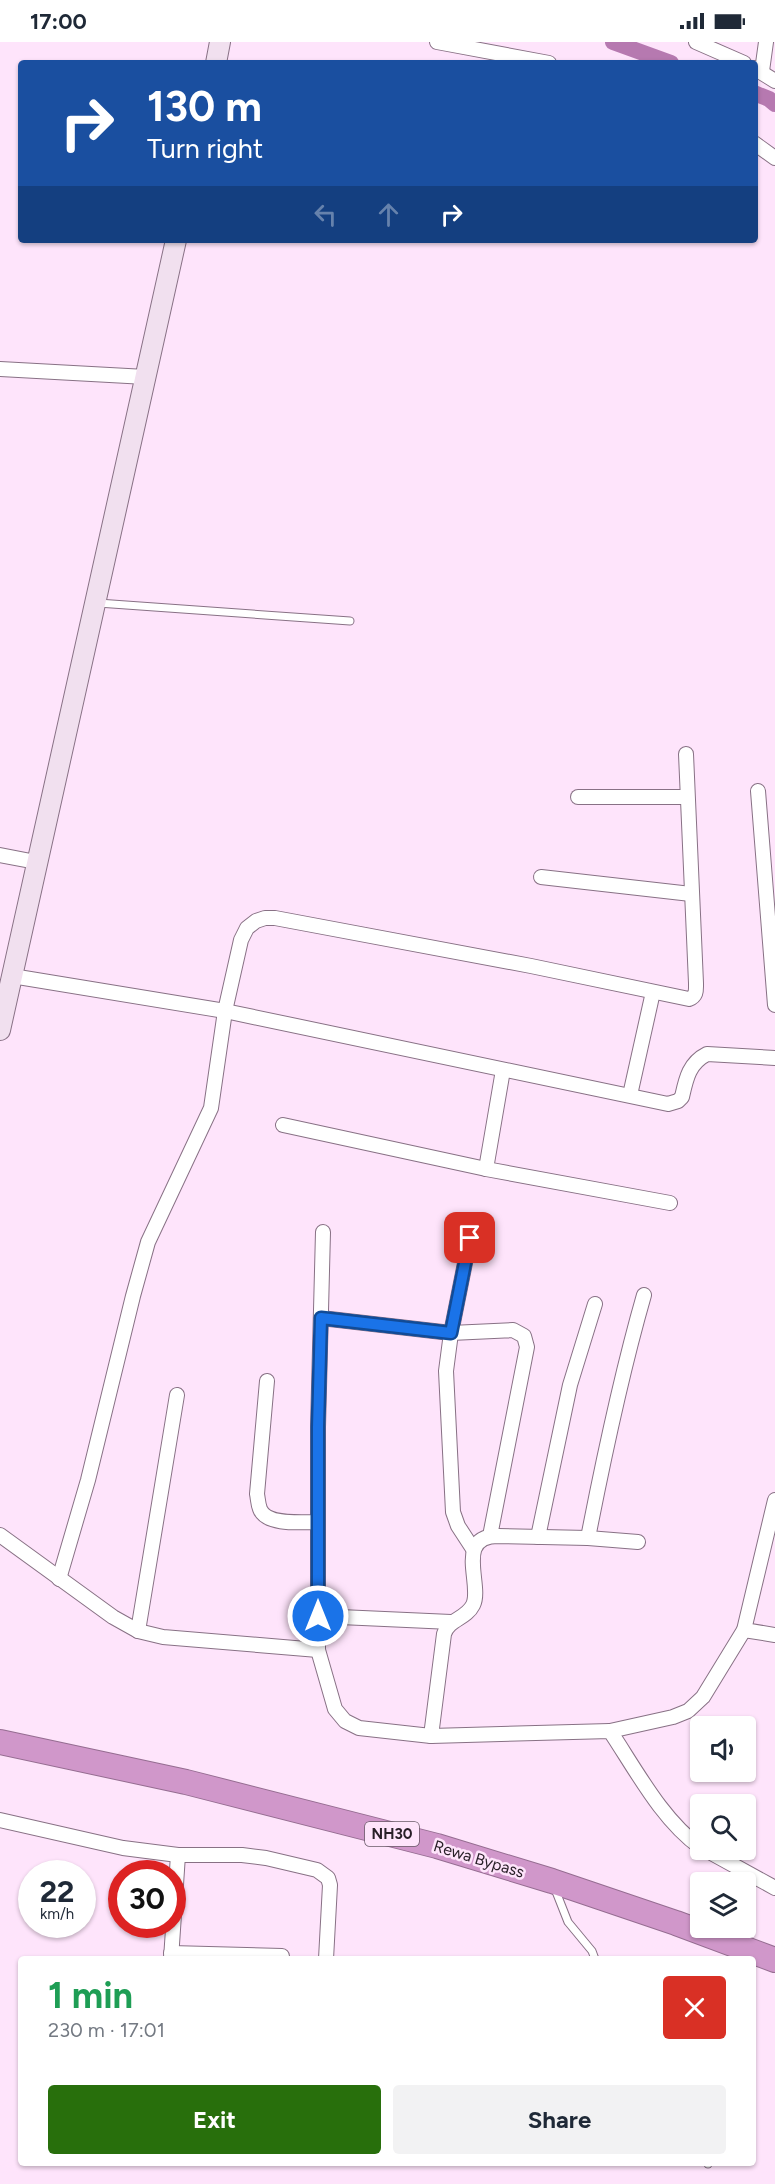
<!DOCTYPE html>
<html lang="en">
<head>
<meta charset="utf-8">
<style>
	:root { --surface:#fff; --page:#f2f2f3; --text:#1f2937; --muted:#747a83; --accent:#286f0c }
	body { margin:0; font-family:Figtree,sans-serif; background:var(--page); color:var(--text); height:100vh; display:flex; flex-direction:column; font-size:22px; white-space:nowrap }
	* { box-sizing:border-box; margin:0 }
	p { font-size:20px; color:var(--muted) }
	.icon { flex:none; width:33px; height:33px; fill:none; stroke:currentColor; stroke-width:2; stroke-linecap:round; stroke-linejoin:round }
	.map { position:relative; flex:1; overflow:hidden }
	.drawer { position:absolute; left:18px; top:1914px; width:738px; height:210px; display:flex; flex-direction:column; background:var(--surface); border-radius:6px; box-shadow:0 2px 4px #0004 }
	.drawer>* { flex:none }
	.guide { position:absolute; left:18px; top:18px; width:740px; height:183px; border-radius:6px; box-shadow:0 2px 4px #0004; background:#1a4fa0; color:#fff; overflow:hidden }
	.controls { position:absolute; left:690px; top:1674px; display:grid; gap:12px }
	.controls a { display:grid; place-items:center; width:66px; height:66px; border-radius:6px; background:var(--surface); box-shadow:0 2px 4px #0004; font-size:30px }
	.speed { position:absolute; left:18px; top:1818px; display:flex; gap:12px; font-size:30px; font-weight:700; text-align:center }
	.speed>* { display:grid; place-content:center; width:78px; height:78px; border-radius:50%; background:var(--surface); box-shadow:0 2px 4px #0004; line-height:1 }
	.speed small { font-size:15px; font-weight:400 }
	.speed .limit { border:9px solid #d22; background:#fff; color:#111 }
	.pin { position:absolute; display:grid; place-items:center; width:51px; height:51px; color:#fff; margin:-26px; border-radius:12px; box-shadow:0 3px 9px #0006 }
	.me { position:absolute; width:66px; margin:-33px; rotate:0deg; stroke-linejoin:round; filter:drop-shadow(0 0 4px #0008) }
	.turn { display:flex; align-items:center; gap:21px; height:126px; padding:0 30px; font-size:27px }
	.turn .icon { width:78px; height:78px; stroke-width:2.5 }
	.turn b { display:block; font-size:42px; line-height:51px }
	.lanes { display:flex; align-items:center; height:57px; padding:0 30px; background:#0003; justify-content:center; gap:30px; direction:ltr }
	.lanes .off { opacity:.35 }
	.round { display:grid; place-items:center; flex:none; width:63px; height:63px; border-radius:6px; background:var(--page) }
	.overview { display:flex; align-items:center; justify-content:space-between; height:102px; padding:0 30px }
	h1 { font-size:36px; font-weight:700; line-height:45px; color:#1e9e55 }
	.button { display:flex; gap:12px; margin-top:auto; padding:12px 30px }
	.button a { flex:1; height:69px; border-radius:6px; background:var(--accent); color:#fff; font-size:24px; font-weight:700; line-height:69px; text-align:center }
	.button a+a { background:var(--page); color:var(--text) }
	.status { display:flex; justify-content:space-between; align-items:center; height:42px; padding:0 30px; background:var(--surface); direction:ltr }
	.status svg { height:16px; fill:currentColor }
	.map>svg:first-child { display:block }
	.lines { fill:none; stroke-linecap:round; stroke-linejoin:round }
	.canal { stroke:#b679b0; stroke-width:16 }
	.lane-casing { stroke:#887185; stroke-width:9 }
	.street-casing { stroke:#887185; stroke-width:16 }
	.secondary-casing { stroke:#887185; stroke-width:22 }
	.highway-casing { stroke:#956d91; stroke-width:26 }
	.lane { stroke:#fff; stroke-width:7 }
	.street { stroke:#fff; stroke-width:14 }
	.secondary { stroke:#f1e0ef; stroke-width:20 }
	.highway { stroke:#d097ca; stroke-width:24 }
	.route-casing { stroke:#114b97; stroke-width:15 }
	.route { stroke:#1a73e8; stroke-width:10 }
	.labels { text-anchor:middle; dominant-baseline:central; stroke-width:5; stroke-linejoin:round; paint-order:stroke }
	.shield { fill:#fee4fb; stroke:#685a67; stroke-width:1.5 }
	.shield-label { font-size:15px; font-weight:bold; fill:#281f27 }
	.street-label { font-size:16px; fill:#281f27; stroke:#fee4fb }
</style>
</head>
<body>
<div class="status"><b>17:00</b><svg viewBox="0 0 49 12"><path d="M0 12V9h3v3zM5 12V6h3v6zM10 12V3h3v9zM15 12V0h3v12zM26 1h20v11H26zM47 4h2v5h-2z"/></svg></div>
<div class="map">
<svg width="775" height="2142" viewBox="0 0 775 2142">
	<rect width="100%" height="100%" fill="#fee4fb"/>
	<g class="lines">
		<g class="canal">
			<path d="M613,0L671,21"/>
			<path d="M754,51L769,57L775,62"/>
		</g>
		<g class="lane-casing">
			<g id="lane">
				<path d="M98,561L350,579"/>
				<path d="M555,1847L568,1880L592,1909L595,1917"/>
				<path d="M708,2122V2121"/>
			</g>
		</g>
		<g class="street-casing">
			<g id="street">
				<path d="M437,0L549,21"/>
				<path d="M696,0L744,21"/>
				<path d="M754,26L775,39"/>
				<path d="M762,29L766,0"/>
				<path d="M754,101L775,116"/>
				<path d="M0,327L146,335"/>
				<path d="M758,749L775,963"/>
				<path d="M578,755H687"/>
				<path d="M0,813L36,820"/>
				<path d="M541,835L691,852"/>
				<path d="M12,934L225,969L668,1062L678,1059L682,1055C686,1037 689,1021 707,1012L775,1016"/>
				<path d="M630,1053L653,950"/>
				<path d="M283,1083L486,1127L670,1161"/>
				<path d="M486,1127L503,1028"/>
				<path d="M323,1190L318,1385V1608L335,1667L345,1679L359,1686L431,1694L610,1689C636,1728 662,1778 700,1805"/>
				<path d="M470,1196L451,1291L446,1329L453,1470L458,1484L473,1507"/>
				<path d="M321,1276L451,1291L513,1288L524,1294L527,1305L490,1494"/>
				<path d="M267,1339L257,1452C258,1457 258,1462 260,1467C266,1484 303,1480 318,1480"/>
				<path d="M0,1493L113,1575L138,1589L163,1595L318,1608"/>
				<path d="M538,1495L570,1343L595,1262"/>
				<path d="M588,1496C604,1414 621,1333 644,1253"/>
				<path d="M59,1537L88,1438L133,1254L148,1200L211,1066L225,969L241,898L247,886L256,879L265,876H275L531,924L689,957C697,954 696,948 696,941L686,712"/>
				<path d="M318,1574L451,1580"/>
				<path d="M744,1588L775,1593"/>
				<path d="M138,1589L177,1353"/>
				<path d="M610,1689L673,1675L688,1669L703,1655L744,1588L775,1458"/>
				<path d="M431,1694L444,1592C449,1577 466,1577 473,1563C483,1544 454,1494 498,1494L588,1496L638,1500"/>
				<path d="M0,1778L123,1806L178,1813H242L266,1816L317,1828L328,1836L330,1843L326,1917"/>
				<path d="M706,1808L775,1846"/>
				<path d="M171,1911L282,1914"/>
				<path d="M171,1917L178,1813"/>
			</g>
		</g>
		<g class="secondary-casing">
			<g id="secondary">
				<path d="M216,21L220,0"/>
				<path d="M0,988L176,198"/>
			</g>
		</g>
		<g class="highway-casing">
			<path id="highway" d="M0,1700L186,1740L437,1804L552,1839L676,1881L775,1918"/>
		</g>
		<use href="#lane" class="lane"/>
		<use href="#street" class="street"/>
		<use href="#secondary" class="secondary"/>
		<use href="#highway" class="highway"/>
	</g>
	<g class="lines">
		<g class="route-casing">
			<path id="route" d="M318,1574V1385L321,1276L451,1291L470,1196"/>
		</g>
		<use href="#route" class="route"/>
	</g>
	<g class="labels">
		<rect class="shield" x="365" y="1780" width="54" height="24" rx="4.5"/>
		<g class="shield-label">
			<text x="392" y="1792">NH30</text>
		</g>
		<g class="street-label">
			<text transform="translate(479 1817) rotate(17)">Rewa Bypass</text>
		</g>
	</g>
</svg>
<div class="controls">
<a><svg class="icon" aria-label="sound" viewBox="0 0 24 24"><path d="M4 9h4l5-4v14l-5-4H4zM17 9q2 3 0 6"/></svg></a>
<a><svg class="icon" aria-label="search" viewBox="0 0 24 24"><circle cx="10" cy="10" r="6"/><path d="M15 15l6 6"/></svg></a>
<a><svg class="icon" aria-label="layers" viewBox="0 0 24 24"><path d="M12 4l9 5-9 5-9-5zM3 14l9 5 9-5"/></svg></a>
</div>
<div class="speed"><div>22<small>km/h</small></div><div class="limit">30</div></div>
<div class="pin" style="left:470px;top:1196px;background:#d93025"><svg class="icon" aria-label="arrive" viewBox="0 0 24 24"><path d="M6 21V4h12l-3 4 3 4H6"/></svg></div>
<svg class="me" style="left:318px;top:1574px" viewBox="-20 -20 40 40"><circle r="17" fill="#1a73e8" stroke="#fff" stroke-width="3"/><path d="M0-11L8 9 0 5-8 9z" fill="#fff"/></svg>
<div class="guide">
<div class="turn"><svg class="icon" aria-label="right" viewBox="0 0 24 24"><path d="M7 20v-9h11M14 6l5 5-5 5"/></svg><div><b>130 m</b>Turn right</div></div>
<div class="lanes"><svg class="icon off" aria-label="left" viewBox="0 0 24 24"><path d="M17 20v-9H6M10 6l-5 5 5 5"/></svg><svg class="icon off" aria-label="ahead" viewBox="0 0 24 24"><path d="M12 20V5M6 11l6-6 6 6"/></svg><svg class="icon" aria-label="right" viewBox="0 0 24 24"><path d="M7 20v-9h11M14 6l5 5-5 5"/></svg></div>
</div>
<section class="drawer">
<div class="overview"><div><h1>1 min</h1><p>230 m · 17:01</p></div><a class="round" style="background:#d93025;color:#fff"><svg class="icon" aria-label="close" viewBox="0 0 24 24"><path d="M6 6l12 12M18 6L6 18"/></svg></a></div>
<div class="button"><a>Exit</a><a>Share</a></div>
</section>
</div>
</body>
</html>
